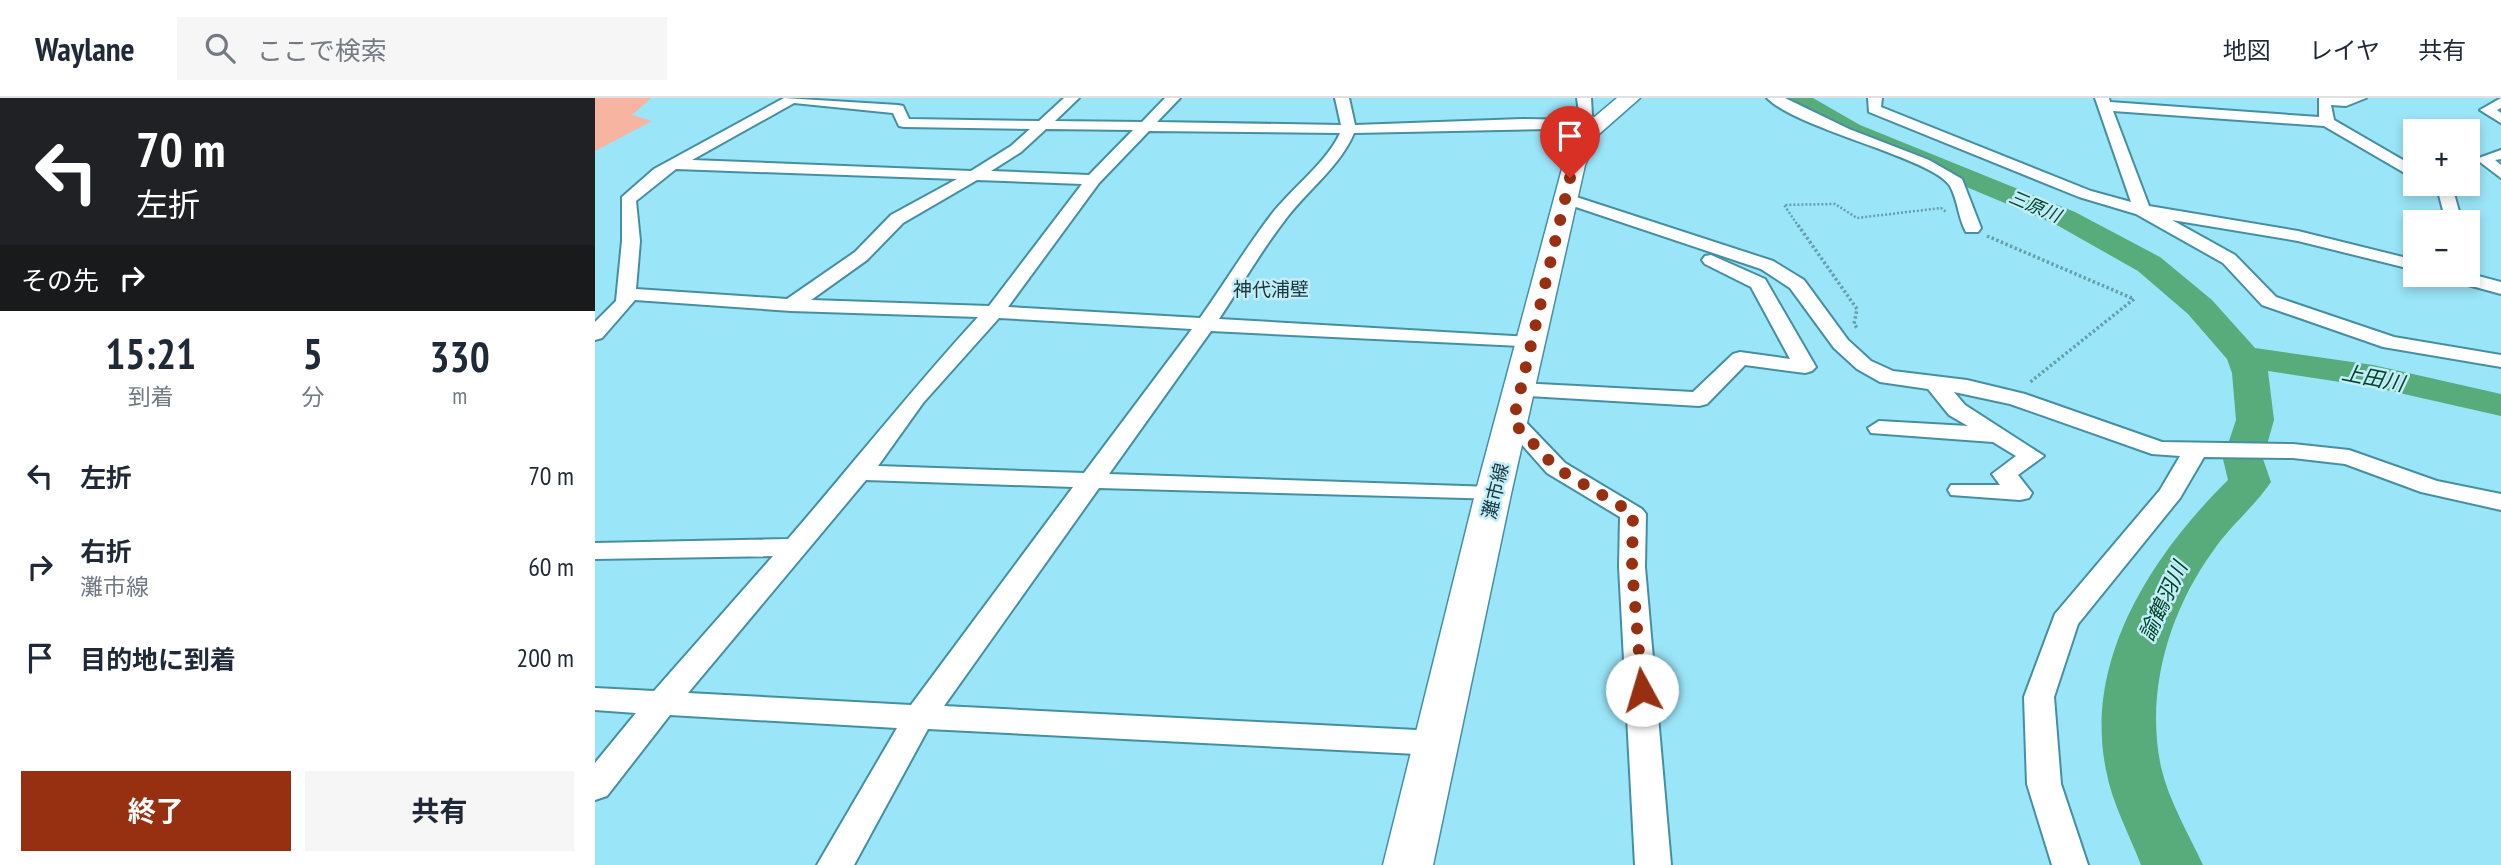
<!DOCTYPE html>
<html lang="ja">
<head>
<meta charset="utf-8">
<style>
	:root { --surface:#fff; --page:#f6f6f7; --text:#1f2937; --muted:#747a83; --line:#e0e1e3; --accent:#973011 }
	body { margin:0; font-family:"PT Sans Narrow","Noto Sans JP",sans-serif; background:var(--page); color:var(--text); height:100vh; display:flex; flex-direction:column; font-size:26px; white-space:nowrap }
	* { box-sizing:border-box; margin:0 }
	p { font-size:23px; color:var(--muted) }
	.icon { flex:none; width:38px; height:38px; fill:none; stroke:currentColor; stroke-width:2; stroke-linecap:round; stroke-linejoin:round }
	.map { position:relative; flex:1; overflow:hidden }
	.panel { display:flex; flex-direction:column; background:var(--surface); width:595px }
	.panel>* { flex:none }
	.top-card { background:#202124; color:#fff; overflow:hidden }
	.fabs { position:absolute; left:1808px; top:21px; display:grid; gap:14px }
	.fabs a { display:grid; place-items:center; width:77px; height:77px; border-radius:0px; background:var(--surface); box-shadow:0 4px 10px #0003; font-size:35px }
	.pin { position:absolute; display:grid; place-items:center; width:60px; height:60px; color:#fff; margin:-72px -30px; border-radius:50% 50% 50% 0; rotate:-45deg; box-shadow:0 0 7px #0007 }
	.pin .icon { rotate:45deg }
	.me { position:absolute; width:77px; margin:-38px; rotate:354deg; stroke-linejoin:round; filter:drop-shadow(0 0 5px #0008) }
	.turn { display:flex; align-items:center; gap:24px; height:147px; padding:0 21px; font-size:32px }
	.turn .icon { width:91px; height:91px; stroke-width:2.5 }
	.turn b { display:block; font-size:49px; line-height:60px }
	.then { display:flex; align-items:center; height:66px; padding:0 21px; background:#0003; gap:14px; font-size:26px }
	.eta { display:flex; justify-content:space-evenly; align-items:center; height:119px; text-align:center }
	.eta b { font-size:42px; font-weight:700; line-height:49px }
	.primary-button { display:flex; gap:14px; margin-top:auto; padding:14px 21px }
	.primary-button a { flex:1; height:80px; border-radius:0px; background:var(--accent); color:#fff; font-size:28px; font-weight:700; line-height:80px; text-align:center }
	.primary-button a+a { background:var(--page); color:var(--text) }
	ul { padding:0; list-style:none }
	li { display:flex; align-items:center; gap:21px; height:91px; padding:0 21px }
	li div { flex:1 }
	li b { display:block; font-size:26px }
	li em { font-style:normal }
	header { display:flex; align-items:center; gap:42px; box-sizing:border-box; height:98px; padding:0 35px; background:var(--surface); border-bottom:2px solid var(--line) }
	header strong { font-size:33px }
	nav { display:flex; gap:38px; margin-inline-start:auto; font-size:24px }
	.search { width:490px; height:63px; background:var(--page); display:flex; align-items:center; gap:18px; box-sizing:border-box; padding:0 24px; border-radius:0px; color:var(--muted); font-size:26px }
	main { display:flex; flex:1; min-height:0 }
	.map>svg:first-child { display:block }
	.green { fill:#f6b4a1 }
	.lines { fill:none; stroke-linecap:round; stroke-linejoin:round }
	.river { fill:#58ab7a; fill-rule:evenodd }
	.minor-casing { stroke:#458fa2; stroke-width:4 }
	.secondary-casing { stroke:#458fa2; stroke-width:3 }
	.path-far1 { stroke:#659eac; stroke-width:2.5; stroke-dasharray:2 2; stroke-linecap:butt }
	.path { stroke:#659eac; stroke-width:3.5; stroke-dasharray:2.5 2.5; stroke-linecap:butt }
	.minor { fill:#fff; fill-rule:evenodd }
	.secondary { fill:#fff; fill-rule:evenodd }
	.route { stroke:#973011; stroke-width:12; stroke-dasharray:0 21.6 }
	.labels { text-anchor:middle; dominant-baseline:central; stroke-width:5; stroke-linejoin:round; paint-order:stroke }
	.far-water-label { font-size:18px; font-style:italic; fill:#004525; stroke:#c2edf9 }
	.far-quarter-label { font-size:19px; fill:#18373e; stroke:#c2edf9 }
	.street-label { font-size:19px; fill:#18373e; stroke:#c2edf9 }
	.water-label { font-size:21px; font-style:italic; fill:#004525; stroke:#c2edf9 }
</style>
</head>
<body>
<header>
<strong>Waylane</strong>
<div class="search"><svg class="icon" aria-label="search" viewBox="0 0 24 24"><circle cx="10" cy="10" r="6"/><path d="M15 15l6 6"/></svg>ここで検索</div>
<nav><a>地図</a><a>レイヤ</a><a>共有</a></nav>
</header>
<main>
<section class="panel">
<div class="top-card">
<div class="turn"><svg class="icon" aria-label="left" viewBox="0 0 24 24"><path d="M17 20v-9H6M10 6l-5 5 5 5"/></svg><div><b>70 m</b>左折</div></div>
<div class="then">その先<svg class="icon" aria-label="right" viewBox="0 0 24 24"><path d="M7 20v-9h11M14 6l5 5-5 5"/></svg></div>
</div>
<div class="eta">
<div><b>15:21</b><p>到着</p></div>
<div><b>5</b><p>分</p></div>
<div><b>330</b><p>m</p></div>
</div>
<ul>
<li><svg class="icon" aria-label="left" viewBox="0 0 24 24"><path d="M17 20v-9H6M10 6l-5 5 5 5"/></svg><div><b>左折</b></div><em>70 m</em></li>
<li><svg class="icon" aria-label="right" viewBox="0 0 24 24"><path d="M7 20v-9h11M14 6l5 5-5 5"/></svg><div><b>右折</b><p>灘市線</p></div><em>60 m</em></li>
<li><svg class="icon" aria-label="arrive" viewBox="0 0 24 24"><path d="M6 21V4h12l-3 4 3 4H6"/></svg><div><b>目的地に到着</b></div><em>200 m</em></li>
</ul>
<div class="primary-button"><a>終了</a><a>共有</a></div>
</section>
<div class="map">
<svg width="1906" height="767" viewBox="0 0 1906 767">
	<rect width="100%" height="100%" fill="#9ae5f8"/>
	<path class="green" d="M0,0H56L37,17L57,23L0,53Z"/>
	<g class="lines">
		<path class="river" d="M1191,0H1218L1265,27L1480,114L1565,159L1617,202L1660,250L1778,267L1906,296V318L1778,289L1673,273L1679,322L1668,361L1676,384C1659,409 1635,428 1618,453C1574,514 1550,594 1566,669C1574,703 1593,735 1608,767H1546C1534,736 1517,705 1511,672C1488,561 1559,455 1633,382L1628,361L1641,322L1637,275L1632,261L1593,216L1543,173L1460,126L1247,37Z"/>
		<g class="minor-casing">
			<g id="minor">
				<path d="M189,0L303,7L308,8L314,21L444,23L469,0H484L460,23L547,24L570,0H585L562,24L746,27L740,0H754L760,27L927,21L985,22L982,0H996L997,18L1006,24V30L759,35C746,67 711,94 690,122C666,153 646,188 624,221L937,239L944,241L947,245L944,249L616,233L514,376L898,389L907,391L910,396L907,401L504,390L349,608L841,633L852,636L857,645L852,654L841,657L333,631L259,767H222L302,630L75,617L12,698L0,702V665L41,615L0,612V590L59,593L178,458L0,461V445L193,441C257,367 317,291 383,219L196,213L40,202L7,240L0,242V224L21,203L27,143V99L59,71ZM199,5L298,15L304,28L309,29L435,31L416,48L376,73L97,62ZM451,31L538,32L494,77L396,73L426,54ZM554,33L745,35C733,63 696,91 676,117C651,150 629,186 605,220L413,209L504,85ZM81,71L362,81L296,117L260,154L192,201L41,191L45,143L41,103ZM382,82L487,86L394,208L216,202L272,162L308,125ZM404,220L597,231L489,375L283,368L328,305ZM271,382L478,389L316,607L93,595Z"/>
				<path d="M1172,0H1190L1254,31L1334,62L1367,81L1386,130L1383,134H1371C1363,120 1363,102 1355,88C1338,60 1204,32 1172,0Z"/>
				<path d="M1273,0H1287L1286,9L1496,93L1536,104L1500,0H1514L1515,4L1724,19V0H1771L1751,8L1736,7L1739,22L1820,69V81L1729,28L1518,13L1554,108L1703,133L1820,162V172L1703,143L1577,122L1640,157L1681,199L1799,239L1906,257V269L1788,249L1667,207L1628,165L1541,116L1484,99L1274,14Z"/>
				<path d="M1906,0V10L1902,12L1906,15V25L1885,12Z"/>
				<path d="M1906,52V61L1900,62L1906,67V80L1881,61Z"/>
				<path d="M1828,86H1847L1858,92L1867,124H1851L1844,97Z"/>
				<path d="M972,96L1178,163L1209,182L1253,242L1276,263L1298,273L1372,282L1430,296L1567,344L1698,346L1754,352L1842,383L1906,396V412L1826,394L1750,366L1698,360L1609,359L1585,400L1483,526L1459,599L1466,686L1493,767H1457L1432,686L1429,599L1460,516L1565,392L1585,358L1557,356L1415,306L1359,294L1370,307L1449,358L1423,377L1437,395L1434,400L1425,402L1356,397L1353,392L1356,387H1405L1397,376L1421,358L1398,344L1276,335L1273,330L1284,323L1373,328L1354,317L1333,291L1285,284L1262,271L1239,250L1195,190L1166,171L966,104L964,101Z"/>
				<path d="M1116,157L1170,181L1221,269L1217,273L1210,275L1150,267L1112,306L1104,308L918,297L915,292L926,285L1098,294L1138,256L1145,254L1195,261L1156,189L1110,166L1107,162L1110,158Z"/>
				<path d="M1872,175L1906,184V196L1851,181L1849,177Z"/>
				<path d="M918,317L926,319L970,365L1047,411L1051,416L1050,469L1076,767H1040L1024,469L1025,419L952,375L907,324Z"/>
			</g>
		</g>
		<g class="secondary-casing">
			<path id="secondary" d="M1022,0H1045L1004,36L990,67L916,396L838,767H788L880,396L968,67L990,27Z"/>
		</g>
		<path class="path-far1" d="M1204,129L1189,107L1240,106L1262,120L1346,110L1351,114"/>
		<g class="path">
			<path d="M1203,127L1262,211L1259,226L1262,230"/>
			<path d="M1392,138L1539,201L1434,285"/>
		</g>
		<use href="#minor" class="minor"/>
		<use href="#secondary" class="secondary"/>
	</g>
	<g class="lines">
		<path class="route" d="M975,80L918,324L961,370L1038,415L1037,469L1047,592"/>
	</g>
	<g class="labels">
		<g class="far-water-label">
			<text transform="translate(1440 108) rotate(23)">三原川</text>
		</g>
		<g class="far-quarter-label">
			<text x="676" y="191">神代浦壁</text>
		</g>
		<g class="street-label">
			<text transform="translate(900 393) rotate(-76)">灘市線</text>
		</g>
		<g class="water-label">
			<text transform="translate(1778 280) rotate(11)">上田川</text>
			<text transform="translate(1568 503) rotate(-65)">諭鶴羽川</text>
		</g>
	</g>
</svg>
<div class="fabs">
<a>+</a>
<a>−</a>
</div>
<div class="pin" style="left:975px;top:80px;background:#d93025"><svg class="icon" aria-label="arrive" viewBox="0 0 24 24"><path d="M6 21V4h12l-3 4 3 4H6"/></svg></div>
<svg class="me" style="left:1047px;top:592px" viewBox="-20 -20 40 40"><circle r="19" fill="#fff"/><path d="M0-13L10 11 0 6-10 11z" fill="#973011"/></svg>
</div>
</main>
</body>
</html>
